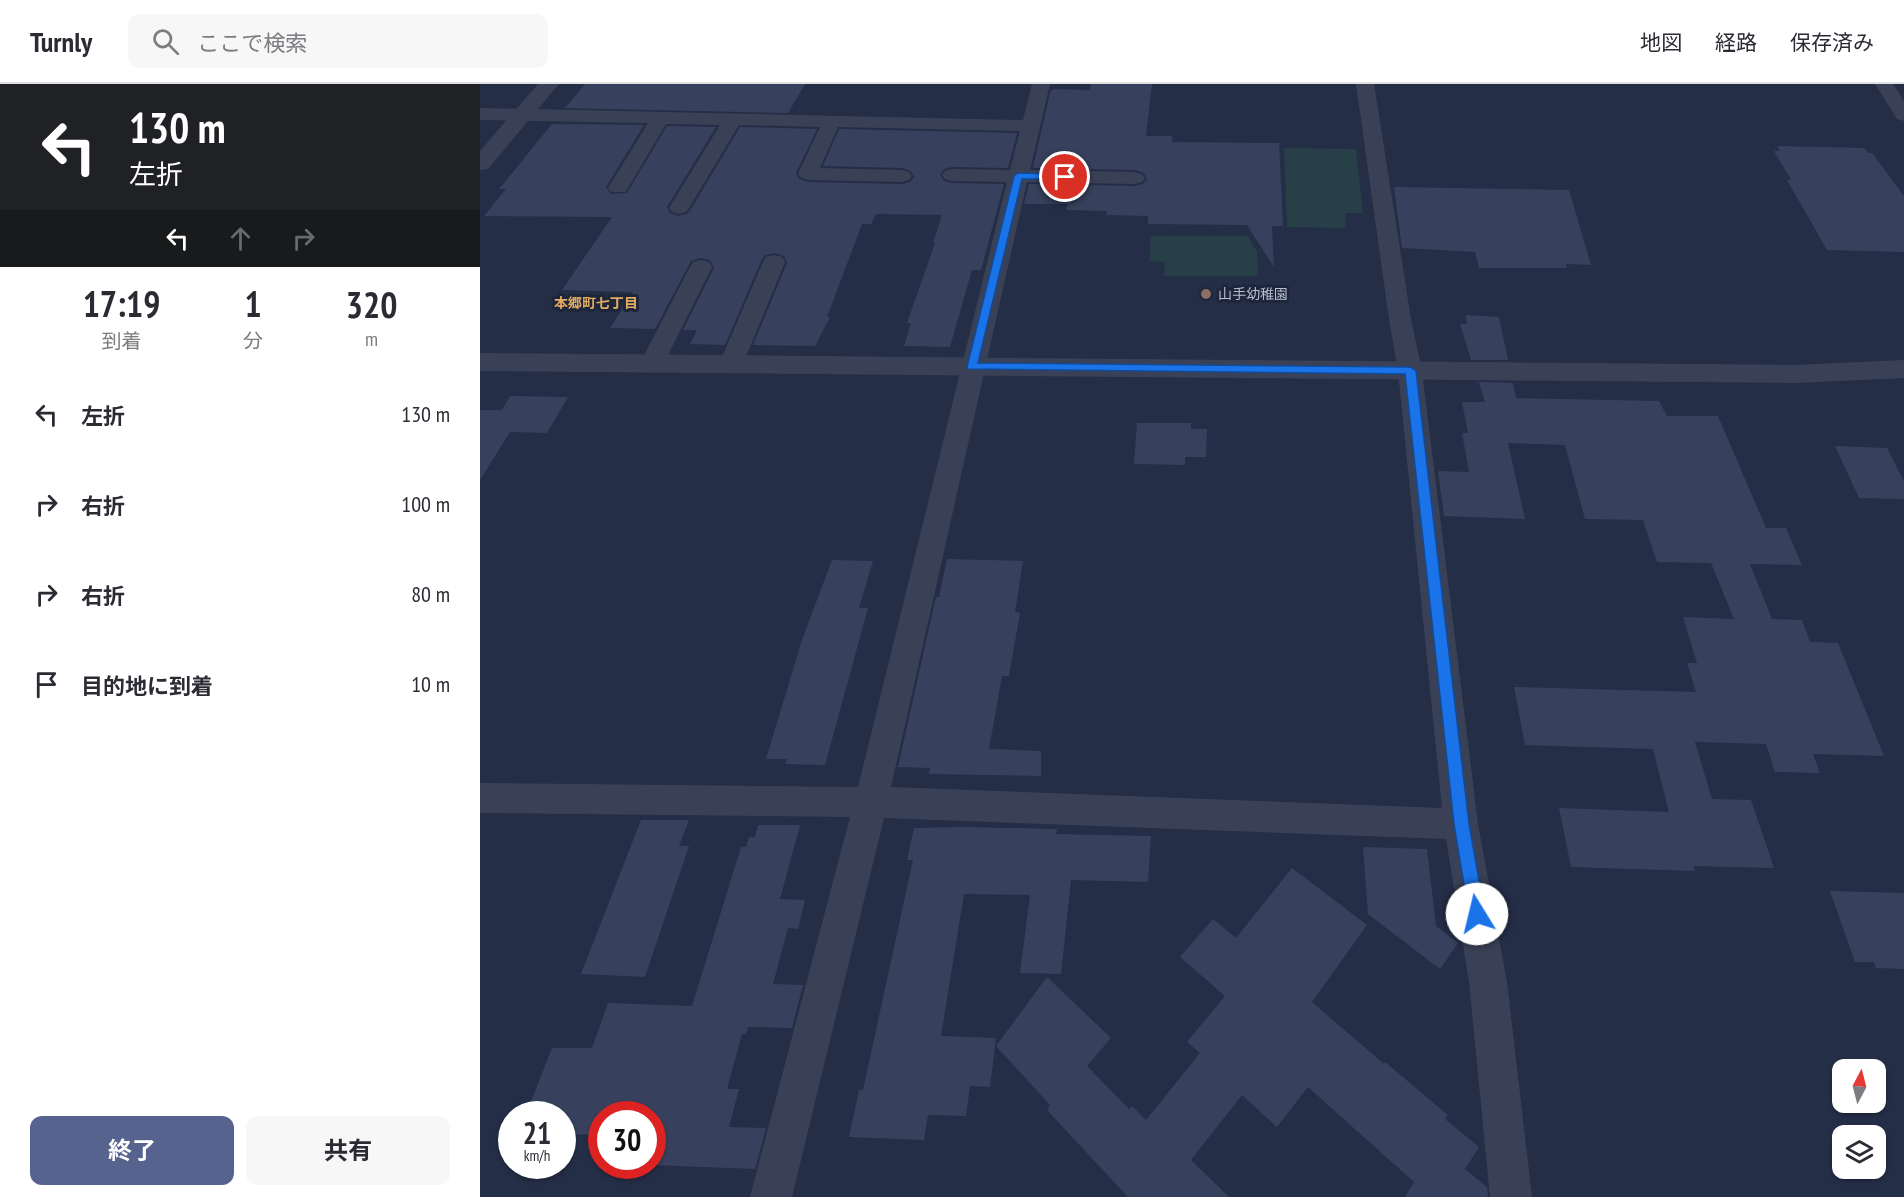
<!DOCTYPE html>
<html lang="ja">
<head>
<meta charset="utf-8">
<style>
	:root { --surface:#fff; --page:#f7f7f7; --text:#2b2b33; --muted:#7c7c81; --line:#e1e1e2; --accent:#57638f }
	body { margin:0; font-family:"PT Sans Narrow","Noto Sans JP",sans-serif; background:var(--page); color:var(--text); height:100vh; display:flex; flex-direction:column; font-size:22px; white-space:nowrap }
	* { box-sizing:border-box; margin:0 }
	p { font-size:20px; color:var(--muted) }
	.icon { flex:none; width:33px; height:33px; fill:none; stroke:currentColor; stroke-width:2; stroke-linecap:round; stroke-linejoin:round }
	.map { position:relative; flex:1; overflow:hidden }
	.side { display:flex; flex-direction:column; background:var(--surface); width:480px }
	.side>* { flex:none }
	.top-card { background:#202124; color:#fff; overflow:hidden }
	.needle { width:39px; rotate:7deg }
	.buttons { position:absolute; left:1352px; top:975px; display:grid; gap:12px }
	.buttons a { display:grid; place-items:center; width:54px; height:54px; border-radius:12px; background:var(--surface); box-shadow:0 2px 4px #0004; font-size:30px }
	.speed { position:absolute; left:18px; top:1017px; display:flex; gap:12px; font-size:30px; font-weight:700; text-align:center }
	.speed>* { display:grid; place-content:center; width:78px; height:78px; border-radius:50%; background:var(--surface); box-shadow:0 2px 4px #0004; line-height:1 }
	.speed small { font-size:15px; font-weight:400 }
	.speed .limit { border:9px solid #d22; background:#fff; color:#111 }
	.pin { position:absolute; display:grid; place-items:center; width:51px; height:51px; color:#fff; margin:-26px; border:3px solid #fff; border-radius:50%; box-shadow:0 2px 6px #0007 }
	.me { position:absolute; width:66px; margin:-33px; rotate:351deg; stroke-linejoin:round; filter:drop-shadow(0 0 4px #0008) }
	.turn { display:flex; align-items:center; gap:21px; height:126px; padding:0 30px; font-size:27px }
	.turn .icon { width:78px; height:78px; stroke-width:2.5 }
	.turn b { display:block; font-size:42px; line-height:51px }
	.lanes { display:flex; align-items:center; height:57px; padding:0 30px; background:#0003; justify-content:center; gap:30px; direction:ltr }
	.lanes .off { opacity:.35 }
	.eta { display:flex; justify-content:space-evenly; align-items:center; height:102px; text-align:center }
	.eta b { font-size:36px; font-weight:700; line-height:42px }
	.button { display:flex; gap:12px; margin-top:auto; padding:12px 30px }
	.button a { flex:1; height:69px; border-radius:12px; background:var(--accent); color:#fff; font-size:24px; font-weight:700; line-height:69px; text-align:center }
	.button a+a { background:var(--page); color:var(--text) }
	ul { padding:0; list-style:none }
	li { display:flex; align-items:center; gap:18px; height:90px; padding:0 30px }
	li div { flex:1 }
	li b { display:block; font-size:22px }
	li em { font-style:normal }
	header { display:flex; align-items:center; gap:36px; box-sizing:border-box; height:84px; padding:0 30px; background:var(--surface); border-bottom:2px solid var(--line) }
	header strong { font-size:28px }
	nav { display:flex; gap:33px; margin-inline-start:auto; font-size:21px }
	.search { width:420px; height:54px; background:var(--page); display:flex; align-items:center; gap:15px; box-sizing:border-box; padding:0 21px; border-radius:12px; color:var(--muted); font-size:22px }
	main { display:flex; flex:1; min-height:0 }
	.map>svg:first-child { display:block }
	.green { fill:#273f47 }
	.building { fill:#37415d }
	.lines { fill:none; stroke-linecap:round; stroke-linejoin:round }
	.minor { fill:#3a4156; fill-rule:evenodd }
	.tertiary { fill:#3a4156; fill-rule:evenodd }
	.route { fill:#1a73e8; stroke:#114b97; stroke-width:1.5 }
	.education-dot { fill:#8d6e63; stroke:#1e263b; stroke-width:2 }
	.labels { text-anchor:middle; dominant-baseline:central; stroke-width:6; stroke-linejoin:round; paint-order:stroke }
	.far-poi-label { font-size:14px; fill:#b8bdcf; stroke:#1e263b; text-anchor:start }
	.far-neighbourhood-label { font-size:14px; font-weight:bold; fill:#e1ac61; stroke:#1e263b }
</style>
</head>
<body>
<header>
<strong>Turnly</strong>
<div class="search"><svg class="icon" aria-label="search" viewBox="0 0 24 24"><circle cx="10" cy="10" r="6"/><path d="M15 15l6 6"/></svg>ここで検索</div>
<nav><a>地図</a><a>経路</a><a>保存済み</a></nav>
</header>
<main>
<section class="side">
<div class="top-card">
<div class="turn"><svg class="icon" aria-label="left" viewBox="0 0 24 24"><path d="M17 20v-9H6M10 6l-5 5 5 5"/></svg><div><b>130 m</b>左折</div></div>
<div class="lanes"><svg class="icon" aria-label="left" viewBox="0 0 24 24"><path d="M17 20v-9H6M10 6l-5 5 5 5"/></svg><svg class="icon off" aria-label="ahead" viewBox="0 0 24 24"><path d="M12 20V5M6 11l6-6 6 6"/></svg><svg class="icon off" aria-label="right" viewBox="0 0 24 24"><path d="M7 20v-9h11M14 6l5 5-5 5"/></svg></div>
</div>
<div class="eta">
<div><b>17:19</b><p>到着</p></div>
<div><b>1</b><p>分</p></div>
<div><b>320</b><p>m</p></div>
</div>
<ul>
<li><svg class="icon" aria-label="left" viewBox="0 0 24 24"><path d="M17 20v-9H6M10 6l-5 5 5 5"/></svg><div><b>左折</b></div><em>130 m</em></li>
<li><svg class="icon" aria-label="right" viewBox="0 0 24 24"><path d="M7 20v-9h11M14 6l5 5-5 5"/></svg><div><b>右折</b></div><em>100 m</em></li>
<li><svg class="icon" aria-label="right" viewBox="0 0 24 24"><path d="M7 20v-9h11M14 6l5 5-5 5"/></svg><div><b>右折</b></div><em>80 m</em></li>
<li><svg class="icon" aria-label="arrive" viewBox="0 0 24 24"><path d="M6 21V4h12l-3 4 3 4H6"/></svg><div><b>目的地に到着</b></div><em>10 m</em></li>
</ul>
<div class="button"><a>終了</a><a>共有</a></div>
</section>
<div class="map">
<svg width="1424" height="1113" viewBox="0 0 1424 1113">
	<rect width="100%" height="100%" fill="#252e47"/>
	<g class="green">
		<path d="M804,64L876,65L883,129H865L866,144L807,143Z"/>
		<path d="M671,152H768L777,168L778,192H684L685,178L669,177Z"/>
	</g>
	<g class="building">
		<path d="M105,0H325L308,29L85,24Z"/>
		<path d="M611,0H672L666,52H692V58L799,59L803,142H792L794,183L767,141L668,140V132L626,131L627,127L586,126L587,120H544L549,100L655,102L663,100L667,95L664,89L655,86L553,84L570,9L573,5L610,6Z"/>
		<path d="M72,40L164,41L126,103L131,110L147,109L187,42L236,43L187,123L190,129L198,132L207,130L211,125L260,43L337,45L316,89L319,95L328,98L422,100L430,98L434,93L431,87L422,84L343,82L359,45L537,49L528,84L472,83L464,85L460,91L464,97L472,99L524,100L501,186H492L470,263L424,262L431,239H427L455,159H453L462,131L396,130L391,140H382L347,233H350L335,262L273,261L307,179L304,172L295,169L285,171L281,177L245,261L210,260L217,246H203L234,184L230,176L220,174L211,177L175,245L130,244L153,208L82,206L132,133L4,132L26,105H19Z"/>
		<path d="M1297,62L1384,64L1388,69H1392L1424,112V168L1347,166L1307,96H1311L1294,67H1300Z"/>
		<path d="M914,103L1089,106L1111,181L1086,180L1087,184H999L995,168L922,164Z"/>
		<path d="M986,231L1019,233L1028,276H991L980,240H987Z"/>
		<path d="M999,298L1033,299L1036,314L1179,317L1187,332H1238L1286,444H1306L1322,481L1270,480L1292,535L1322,536L1330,558L1358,559L1404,672L1333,670L1340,689L1295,688L1286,660L1215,658L1232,715L1271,716L1294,784L1213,782L1215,787L1091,783L1079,724L1189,728L1173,665L1045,661L1034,603L1216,608L1207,579H1217L1203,533L1254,535L1231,479L1177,478L1163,436L1105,435L1085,361L1028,359L1045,435L964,432L958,387L989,388L982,349H988L982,318H1005Z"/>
		<path d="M30,312L88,313L67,349L30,348L0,396V326H22Z"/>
		<path d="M657,339H711V345H727L726,373H705V381L654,380Z"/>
		<path d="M1355,362L1407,364L1424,397V415L1379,414Z"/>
		<path d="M467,475L543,477L535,528L540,529L529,592H522L509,665L561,667V692L449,690L450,684L418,683L456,513H459Z"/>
		<path d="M352,476L393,477L379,524H388L345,681L305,680L307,675H286L322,556Z"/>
		<path d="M161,736H209L199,762H209L165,893L101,890Z"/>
		<path d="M278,741H320L300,815L325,816L318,845L308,844L293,900L323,901L312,944L268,943L266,950H262L247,1005H259L249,1043L286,1044L275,1085L172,1081V1030H122V1051L82,1050V1030H46L72,964H112L128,919L212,922L261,763H266L269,753H275Z"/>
		<path d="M484,743L577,745L576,750L671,752L668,798L591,796L581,890L540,889L550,811L484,810L461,952L516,954L510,1003L490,1002L486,1032L448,1031L444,1056L369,1053L379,1006H383L433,776H427L434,744Z"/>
		<path d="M883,763L947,765L956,842L978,859L960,885L888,830Z"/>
		<path d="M812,784L887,841L832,918L904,980L905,978L968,1031L965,1035L999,1063L985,1085L1007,1103L1008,1113H925L934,1098L828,1003L797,1043L762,1011L711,1076L749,1113H648L567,1026L570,1021L516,962L567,893L631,954L607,982L649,1025L652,1022L666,1036L720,969L707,958L745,912L700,873L733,835L756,854Z"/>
		<path d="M1350,807L1424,809V885L1396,884L1394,878H1375Z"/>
	</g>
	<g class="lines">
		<g class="minor">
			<path d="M552,0H570L550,86L655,88L662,90L665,94L662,98L655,100L547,98L411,703L962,724L918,287L909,235L876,0H894L931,235L942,287L998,740L1027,898L1052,1113H1010L989,898L966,755L404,734L312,1113H270L370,733L0,729V699L378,703L527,98L472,97L465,95L462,91L465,87L472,85L530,86L540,47L358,43L340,84L422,86L429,88L432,92L429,96L422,98L328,96L321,94L318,90L340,43L259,41L209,124L206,128L199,130L192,128L189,124L240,41L186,40L148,104L145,108H131L128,104L168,39L0,36V24L543,36Z"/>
			<path d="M1395,0H1413L1424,17V37L1417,35Z"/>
			<path d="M294,171L302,173L305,178L263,280L259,286L251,288L243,286L239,280L283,178L286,173Z"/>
			<path d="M221,176L229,178L232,183L184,279L180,285L172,287L164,285L160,279L210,183L213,178Z"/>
		</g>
		<g class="tertiary">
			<path d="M58,0H79L8,85L0,86V67Z"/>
			<path d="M0,269L1315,281L1424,276V294L1315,299L0,287Z"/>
		</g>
	</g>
	<path class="route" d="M538,89L585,90L590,93L585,95H542L498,279L930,283L936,287L989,740L1005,830L1003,836L997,838L991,836L989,830L974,740L925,290L488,285L487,283L534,92Z"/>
	<circle class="education-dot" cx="726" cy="210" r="6"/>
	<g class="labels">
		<g class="far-poi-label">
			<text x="738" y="210">山手幼稚園</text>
		</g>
		<g class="far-neighbourhood-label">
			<text x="116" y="219">本郷町七丁目</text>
		</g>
	</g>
</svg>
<div class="buttons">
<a><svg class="needle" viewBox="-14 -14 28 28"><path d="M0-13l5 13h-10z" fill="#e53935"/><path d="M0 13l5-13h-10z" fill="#7c7c81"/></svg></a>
<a><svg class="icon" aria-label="layers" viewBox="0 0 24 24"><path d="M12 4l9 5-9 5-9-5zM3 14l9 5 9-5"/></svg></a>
</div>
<div class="speed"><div>21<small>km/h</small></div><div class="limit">30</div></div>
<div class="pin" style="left:585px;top:93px;background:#d93025"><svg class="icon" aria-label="arrive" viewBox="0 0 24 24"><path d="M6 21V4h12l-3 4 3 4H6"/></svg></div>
<svg class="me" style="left:997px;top:830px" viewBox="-20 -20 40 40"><circle r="19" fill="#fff"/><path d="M0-13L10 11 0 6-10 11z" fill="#1a73e8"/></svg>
</div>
</main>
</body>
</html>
